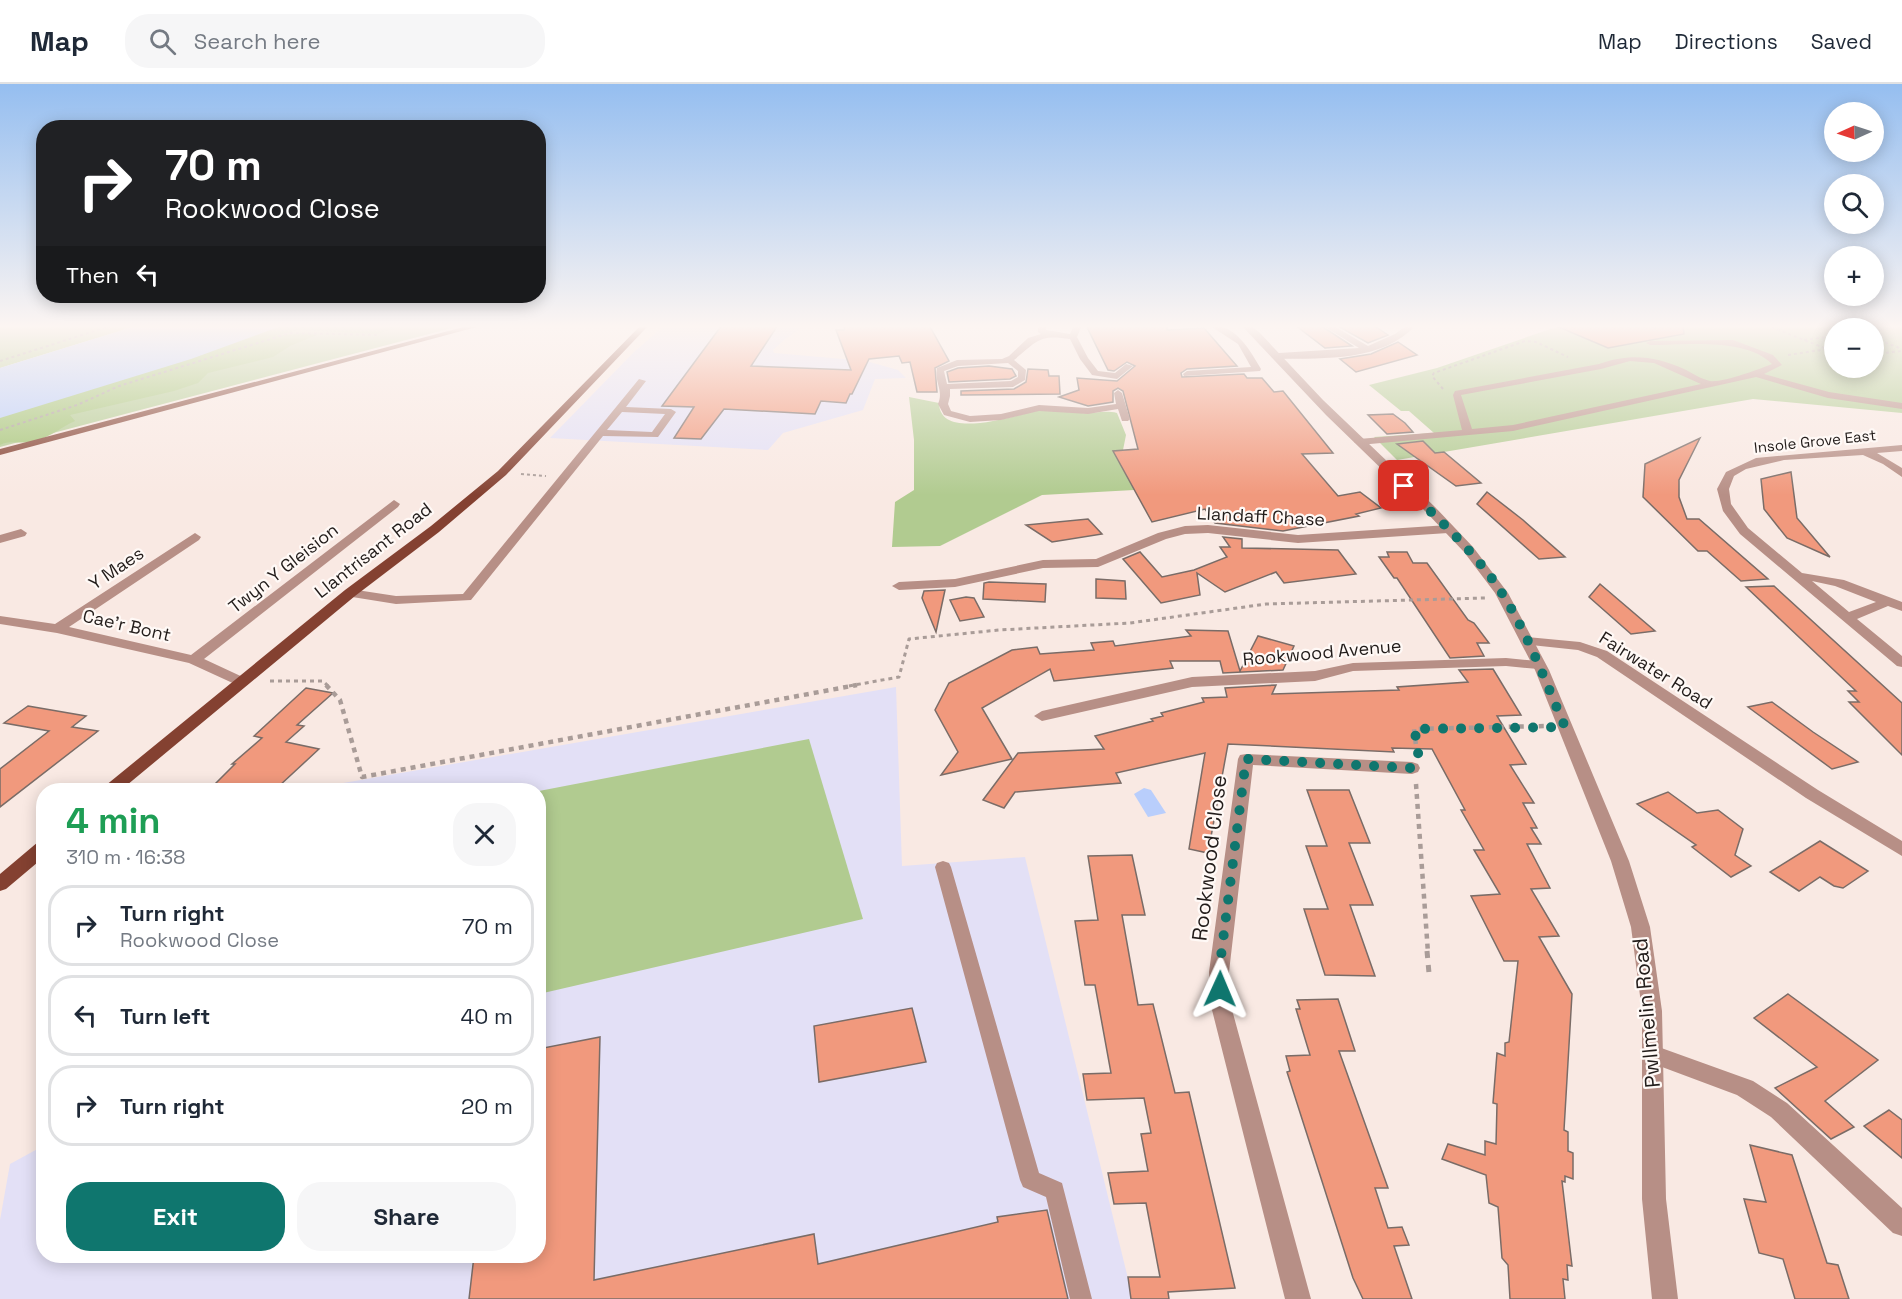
<!DOCTYPE html>
<html lang="en">
<head>
<meta charset="utf-8">
<style>
	:root { --surface:#fff; --page:#f6f6f7; --text:#1f2937; --muted:#747a83; --line:#e0e1e3; --accent:#0f766e }
	body { margin:0; font-family:"Space Grotesk",sans-serif; background:var(--page); color:var(--text); height:100vh; display:flex; flex-direction:column; font-size:22px; white-space:nowrap }
	* { box-sizing:border-box; margin:0 }
	p { font-size:20px; color:var(--muted) }
	.icon { flex:none; width:33px; height:33px; fill:none; stroke:currentColor; stroke-width:2; stroke-linecap:round; stroke-linejoin:round }
	.map { position:relative; flex:1; overflow:hidden }
	.drawer { position:absolute; left:36px; top:699px; width:510px; height:480px; display:flex; flex-direction:column; background:var(--surface); border-radius:24px; box-shadow:0 3px 15px #0003 }
	.drawer>* { flex:none }
	.hud { position:absolute; left:36px; top:36px; width:510px; height:183px; border-radius:24px; box-shadow:0 3px 15px #0003; background:#202124; color:#fff; overflow:hidden }
	.needle { width:39px; rotate:267deg }
	.tools { position:absolute; left:1824px; top:18px; display:grid; gap:12px }
	.tools a { display:grid; place-items:center; width:60px; height:60px; border-radius:50%; background:var(--surface); box-shadow:0 3px 15px #0003; font-size:30px }
	.pin { position:absolute; display:grid; place-items:center; width:51px; height:51px; color:#fff; margin:-26px; border-radius:12px; box-shadow:0 3px 9px #0006 }
	.me { position:absolute; width:66px; margin:-33px; rotate:1deg; stroke-linejoin:round; filter:drop-shadow(0 0 4px #0008) }
	.turn { display:flex; align-items:center; gap:21px; height:126px; padding:0 30px; font-size:27px }
	.turn .icon { width:78px; height:78px; stroke-width:2.5 }
	.turn b { display:block; font-size:42px; line-height:51px }
	.then { display:flex; align-items:center; height:57px; padding:0 30px; background:#0003; gap:12px; font-size:22px }
	.round { display:grid; place-items:center; flex:none; width:63px; height:63px; border-radius:24px; background:var(--page) }
	.summary { display:flex; align-items:center; justify-content:space-between; height:102px; padding:0 30px }
	h1 { font-size:36px; font-weight:700; line-height:45px; color:#1e9e55 }
	.button { display:flex; gap:12px; margin-top:auto; padding:12px 30px }
	.button a { flex:1; height:69px; border-radius:24px; background:var(--accent); color:#fff; font-size:24px; font-weight:700; line-height:69px; text-align:center }
	.button a+a { background:var(--page); color:var(--text) }
	ul { padding:0; list-style:none }
	li { display:flex; align-items:center; gap:18px; height:81px; margin:0 12px 9px; padding:0 18px; border:3px solid var(--line); border-radius:24px }
	li div { flex:1 }
	li b { display:block; font-size:22px }
	li em { font-style:normal }
	header { display:flex; align-items:center; gap:36px; box-sizing:border-box; height:84px; padding:0 30px; background:var(--surface); border-bottom:2px solid var(--line) }
	header strong { font-size:28px }
	nav { display:flex; gap:33px; margin-inline-start:auto; font-size:21px }
	.search { width:420px; height:54px; background:var(--page); display:flex; align-items:center; gap:15px; box-sizing:border-box; padding:0 21px; border-radius:24px; color:var(--muted); font-size:22px }
	.map>svg:first-child { display:block }
	.education { fill:#e3e0f6 }
	.green { fill:#b1cb90; fill-rule:evenodd }
	.forest { fill:#a2c474 }
	.water { fill:#b9cefc }
	.building { fill:#f1997d; stroke:#7a6c67; stroke-width:1.5 }
	.lines { fill:none; stroke-linecap:round; stroke-linejoin:round }
	.path-far3 { stroke:#a99c98; stroke-width:2; stroke-dasharray:3 3; stroke-linecap:butt }
	.path-far2 { stroke:#a99c98; stroke-width:3; stroke-dasharray:4 4; stroke-linecap:butt }
	.path-far1 { stroke:#a99c98; stroke-width:4.5; stroke-dasharray:5 5; stroke-linecap:butt }
	.path { stroke:#a99c98; stroke-width:5; stroke-dasharray:7 7; stroke-linecap:butt }
	.service { fill:#b78f86; fill-rule:evenodd }
	.minor { fill:#b78f86; fill-rule:evenodd }
	.tertiary { fill:#b78f86; fill-rule:evenodd }
	.primary { fill:#844131; fill-rule:evenodd }
	.route { stroke:#0f766e; stroke-width:10; stroke-dasharray:0 18 }
	.labels { text-anchor:middle; dominant-baseline:central; stroke-width:4.5; stroke-linejoin:round; paint-order:stroke }
	.far-street-label { font-size:15px; fill:#221c1a; stroke:#fff9f6 }
	.street-label { font-size:18px; fill:#221c1a; stroke:#fff9f6 }
	.near-street-label { font-size:21px; fill:#221c1a; stroke:#fff9f6 }
</style>
</head>
<body>
<header>
<strong>Map</strong>
<div class="search"><svg class="icon" aria-label="search" viewBox="0 0 24 24"><circle cx="10" cy="10" r="6"/><path d="M15 15l6 6"/></svg>Search here</div>
<nav><a>Map</a><a>Directions</a><a>Saved</a></nav>
</header>
<div class="map">
<svg width="1902" height="1215" viewBox="0 0 1902 1215">
	<rect width="100%" height="100%" fill="#f9e9e3"/>
	<g class="education">
		<path d="M665,241H805L784,256L773,266L774,269L866,277L898,286L906,294L875,295L863,326L783,349L768,366L550,354L633,269Z"/>
		<path d="M896,603L902,782L1025,773L1133,1215H0V1136L10,1080L43,1062L44,1172H538V706H303Z"/>
	</g>
	<g class="green">
		<path d="M0,241H139L0,284Z"/>
		<path d="M284,241H463L0,363V334Z"/>
		<path d="M1562,241H1902V329L1753,315L1397,376L1374,353L1434,349L1409,327H1401L1369,301L1437,284ZM1834,244H1874V284H1834Z"/>
		<path d="M909,313L939,319C940,359 1019,329 1042,326C1054,325 1067,329 1079,329C1093,330 1104,326 1117,329L1126,351L1123,366L1114,367L1189,403L1042,411L940,462L892,463L895,418L914,406V356Z"/>
		<path d="M809,655L863,835L539,910V707Z"/>
	</g>
	<path class="forest" d="M283,241H367L365,244C378,248 393,241 407,241L377,250L299,246L275,252L303,249L317,251L290,262L273,273L208,289L198,299L174,307L70,331L75,337C59,344 47,356 30,358C19,360 10,356 0,361V322Z"/>
	<g class="water">
		<path d="M139,241H284L191,275L0,334V284Z"/>
		<path d="M1144,704L1151,706L1166,729L1148,733L1134,710Z"/>
	</g>
	<g class="building">
		<path d="M722,241H778L751,282L851,286L836,246H844L845,241H929L949,277L935,284L937,308H917L910,278L902,279L899,272L869,275L852,310H850L846,319L821,317L815,330L724,325L701,355L674,354L694,323L662,322Z"/>
		<path d="M1086,241H1167V246L1204,244L1237,282L1187,285L1181,289L1182,293L1244,290L1247,294H1262L1274,308L1283,307L1333,369L1302,370L1338,412L1360,408L1381,424L1356,430L1359,432L1283,447L1215,439L1205,425L1152,438L1113,367L1138,365L1123,307L1118,304L1113,307V318L1088,322L1059,313L1079,306L1077,294L1117,297L1135,282L1127,278L1114,287L1108,286Z"/>
		<path d="M1295,241H1320L1352,262L1325,264Z"/>
		<path d="M1336,241H1373L1388,251L1368,259Z"/>
		<path d="M1554,241H1683L1684,250L1608,264Z"/>
		<path d="M1398,258L1417,271L1356,288L1340,275L1371,270Z"/>
		<path d="M989,282L1012,285L1016,292L1010,295L949,298L947,288L958,284Z"/>
		<path d="M1028,285L1048,286L1049,292H1059L1060,310L961,311V307L1014,305L1026,298Z"/>
		<path d="M1393,330L1405,339L1413,348L1387,350L1368,331Z"/>
		<path d="M1700,354L1679,396V413L1687,435H1699L1768,495L1741,497L1707,467H1698L1643,413L1645,380Z"/>
		<path d="M1423,357L1435,369L1444,368L1481,399L1456,402L1397,360Z"/>
		<path d="M1791,388L1797,434L1830,473L1787,454L1764,425L1761,395Z"/>
		<path d="M1487,408L1523,436L1565,473L1539,475L1477,420Z"/>
		<path d="M1088,435L1102,450L1052,458L1026,441Z"/>
		<path d="M1223,453L1242,455V464L1338,466L1356,490L1284,499L1276,488L1225,508L1197,489L1200,511L1161,519L1123,475L1140,468L1162,493L1194,486L1227,473L1220,463H1230Z"/>
		<path d="M1387,468H1407L1413,479H1427L1468,536L1474,539L1489,559H1477L1484,572L1450,574L1397,494H1394L1379,473H1389Z"/>
		<path d="M1096,495L1125,497L1126,515L1096,514Z"/>
		<path d="M989,498L1046,500L1045,518L983,515L984,499Z"/>
		<path d="M1600,500L1655,547L1631,550L1589,513Z"/>
		<path d="M1774,502L1902,619V671L1849,618H1859L1848,607H1856L1746,503Z"/>
		<path d="M945,506L936,548L922,514L924,507Z"/>
		<path d="M966,513L974,514L984,533L960,537L950,516Z"/>
		<path d="M1186,546L1228,547L1240,587L1258,552L1294,562L1283,586L1223,589L1220,577H1170L1173,584L1054,597L1050,585L982,624L1012,675L941,691L958,668L935,626L949,599L1012,566L1037,563L1040,570L1094,566L1091,559L1113,557L1115,562L1191,552Z"/>
		<path d="M1493,585L1521,631L1497,632L1526,680L1510,681L1534,719H1523L1537,744H1531L1541,760H1527L1550,804L1531,805L1559,852L1539,853L1572,910L1564,1046L1568,1048V1067L1573,1069V1095L1565,1092V1098L1562,1097L1572,1182L1567,1181L1568,1196L1563,1195L1565,1215H1510L1508,1181L1502,1174L1498,1123L1489,1119L1486,1091L1442,1075L1448,1060L1485,1071V1057L1496,1060L1497,1020L1493,1019L1497,969L1505,972V959L1509,958L1518,877H1504L1471,812L1500,810L1474,766H1484L1461,726H1465L1432,665L1392,664L1394,668L1228,660L1208,769L1189,765L1205,669L1116,689L1121,699L1015,708L1004,724L983,716L1018,669L1104,665L1095,652L1153,637L1151,635L1163,632L1161,629L1204,618L1202,614L1227,613L1225,604L1276,601L1272,610L1399,606L1397,603L1468,598L1459,586Z"/>
		<path d="M306,604L333,609L297,641L304,642L286,658L319,665L278,703L270,701L264,706L249,704L246,706H209L235,680H232L262,654L254,652Z"/>
		<path d="M1772,618L1813,648L1858,678L1832,685L1748,623Z"/>
		<path d="M28,622L86,632L72,643L98,647L0,723V685L49,647L4,639Z"/>
		<path d="M1307,706H1349L1370,759H1349L1373,821H1350L1375,892L1325,891L1304,825H1328L1306,762H1327Z"/>
		<path d="M1668,708L1697,729L1718,726L1743,745L1735,771L1751,782L1731,793L1692,763L1696,761L1637,720Z"/>
		<path d="M1820,757L1868,787L1843,804L1834,802L1820,793L1799,807L1770,788Z"/>
		<path d="M1132,771L1145,831H1122L1138,921L1153,920L1175,1009L1189,1008L1235,1204L1168,1208L1169,1215H1131L1128,1193H1160L1146,1119L1114,1120L1108,1089L1148,1087L1141,1050L1151,1049L1144,1014L1087,1016L1083,990L1111,989L1095,901H1085L1075,837L1098,836L1088,772Z"/>
		<path d="M1788,910L1878,976L1825,1017L1854,1043L1831,1055L1775,1004L1817,983L1754,934Z"/>
		<path d="M1338,915L1355,967H1339L1388,1104H1375L1388,1144L1402,1143L1409,1161L1394,1162L1412,1215H1363L1353,1194L1287,988L1290,987L1286,972L1310,971L1296,925H1300L1297,916Z"/>
		<path d="M912,924L926,978L819,998L814,942Z"/>
		<path d="M600,953L594,1196L814,1150L818,1180L998,1138L997,1133L1047,1126L1068,1215H469L474,1172H538V965Z"/>
		<path d="M1889,1026L1902,1036V1074L1864,1042Z"/>
		<path d="M1750,1061L1792,1071L1827,1179L1838,1181L1849,1215H1795L1783,1175L1759,1169L1744,1115L1766,1118Z"/>
	</g>
	<g class="lines">
		<g class="path-far3">
			<path d="M1648,241L1658,245"/>
			<path d="M1766,241L1827,265L1788,271"/>
			<path d="M1840,241L1850,244"/>
			<path d="M1874,246L1902,243"/>
			<path d="M1874,254L1902,265"/>
			<path d="M1804,256L1833,252"/>
			<path d="M1874,270L1902,267"/>
			<path d="M0,277L114,241"/>
			<path d="M1443,305L1432,292L1434,289L1525,257L1536,258L1568,273"/>
			<path d="M0,346L77,321L119,302L290,249L380,251"/>
			<path d="M521,390L546,392"/>
		</g>
		<g class="path-far2">
			<path d="M270,597H323L328,602"/>
			<path d="M849,602L899,593L909,555L999,546L1130,539L1266,520L1485,514"/>
		</g>
		<g class="path-far1">
			<path d="M326,601L340,616L362,693L857,601"/>
			<path d="M1417,670L1414,645L1546,642"/>
			<path d="M1416,700L1428,869"/>
		</g>
		<path class="path" d="M1427,867L1429,889"/>
		<g class="service">
			<path d="M1038,241H1046V246L1070,250L1074,241H1082L1077,253L1088,274L1098,287L1115,289L1126,280L1133,282L1117,295L1092,291L1080,275L1070,255C1039,250 1037,257 1014,276L1026,286L1025,296L1013,303L950,305V312L948,320L951,327L970,332L1001,330L1039,321L1088,324L1116,320L1114,309L1118,306L1122,309L1130,335L1128,337H1122L1118,325L1088,330L1039,327L1001,336L970,338L944,331L938,320C944,306 934,298 937,284L957,276L1002,275L1009,272L1028,254L1041,250L1038,248ZM1008,279L1018,287V293L1011,297L947,300L944,287L958,282Z"/>
			<path d="M1209,241C1235,239 1250,266 1261,285L1260,287L1184,292L1183,290L1187,287L1251,283L1238,260Z"/>
			<path d="M1733,256L1773,271L1782,281L1764,290L1829,308L1902,319V325L1828,314L1756,293L1513,347L1359,361L1354,358L1359,355L1462,346L1453,311L1455,307L1599,280C1630,269 1655,272 1684,285C1692,289 1701,295 1710,297C1722,299 1760,285 1772,280C1746,253 1685,261 1650,261L1646,259L1650,257ZM1630,277L1654,279L1701,300L1513,341L1472,345L1461,311L1601,285Z"/>
			<path d="M639,295L646,297L626,323L671,325L676,328L658,353L603,352L471,516L396,520L346,512L344,509L350,505L396,512L463,510ZM622,328L665,330L652,348L607,346Z"/>
			<path d="M943,777L949,779L951,783L1039,1089L1062,1099L1092,1215H1070L1046,1113L1023,1103L1020,1096L935,783L937,779Z"/>
		</g>
		<g class="minor">
			<path d="M1322,241H1332L1368,262L1395,250L1407,241H1416C1382,278 1326,274 1279,275L1274,272L1279,269L1359,264Z"/>
			<path d="M1902,361V367L1877,369L1902,384V393L1883,380L1863,371L1784,376L1746,385L1734,392L1729,405L1731,420L1748,444L1802,489L1844,496L1902,518V527L1888,522L1857,535L1902,572V583L1897,582L1740,450L1723,427L1717,405L1726,388L1756,374ZM1812,497L1835,502L1876,518L1849,528Z"/>
			<path d="M394,416L400,420L398,423L204,575L247,595L249,598L247,601H237L189,579L57,549L0,540V532L55,540L195,449L201,453L199,456L69,543L191,571Z"/>
			<path d="M1208,441L1298,451L1448,441L1454,445L1448,449L1298,459L1208,449L1185,450L1166,455L1098,483L1043,484L955,503L899,506L892,502L899,498L955,495L1043,476L1096,475L1158,449L1185,442Z"/>
			<path d="M21,445L27,449L25,452L0,459V451Z"/>
			<path d="M1527,553L1580,558L1607,567L1818,706L1902,757V772L1806,714L1597,573L1578,566L1522,560L1520,557Z"/>
			<path d="M1506,574L1538,577L1545,581L1538,585L1506,582L1353,587L1315,597L1192,603L1042,637L1034,632L1042,627L1192,593L1315,587L1353,579Z"/>
			<path d="M1246,670L1412,678L1418,680L1420,684L1418,688L1412,690L1253,681L1229,888L1231,922L1311,1215H1285L1211,922L1209,888L1238,675L1240,671Z"/>
			<path d="M1653,961L1753,997L1787,1019L1902,1124V1152L1893,1149L1771,1033L1737,1011L1646,977L1642,970L1646,963Z"/>
		</g>
		<path class="tertiary" d="M1241,241H1250L1260,249L1323,316L1435,423L1473,463L1508,509L1549,586L1629,777L1650,843L1662,927L1666,1115L1678,1215H1652L1642,1115V927L1631,843L1611,777L1535,586L1495,509L1464,468L1426,428L1326,331Z"/>
		<g class="primary">
			<path d="M471,241H484L0,371V365Z"/>
			<path d="M641,241H649L506,391L439,448L355,512L121,706H103L105,702L345,506L431,442L498,387Z"/>
			<path d="M44,757V773L6,805L0,807V790L38,758Z"/>
		</g>
	</g>
	<linearGradient id="sky" x2="0" y2="1"><stop stop-color="#95bef0"/><stop offset="0.59" stop-color="#fcf5f2"/><stop offset="1" stop-color="#fcf5f2" stop-opacity="0"/></linearGradient>
	<rect width="1902" height="411" fill="url(#sky)"/>
	<g class="lines">
		<path class="route" d="M1220,905L1219,888L1246,675L1412,684L1419,667L1414,645L1565,643C1542,590 1522,533 1487,488C1462,456 1432,429 1404,402"/>
	</g>
	<g class="labels">
		<g class="far-street-label">
			<text transform="translate(1815 357) rotate(-6)">Insole Grove East</text>
		</g>
		<g class="street-label">
			<text transform="translate(1261 432) rotate(3)">Llandaff Chase</text>
			<text transform="translate(373 466) rotate(-38)">Llantrisant Road</text>
			<text transform="translate(116 484) rotate(-34)">Y Maes</text>
			<text transform="translate(283 484) rotate(-38)">Twyn Y Gleision</text>
			<text transform="translate(127 541) rotate(13)">Cae'r Bont</text>
			<text transform="translate(1322 568) rotate(-5)">Rookwood Avenue</text>
			<text transform="translate(1656 586) rotate(32)">Fairwater Road</text>
		</g>
		<g class="near-street-label">
			<text transform="translate(1209 774) rotate(-83)">Rookwood Close</text>
			<text transform="translate(1646 929) rotate(-95)">Pwllmelin Road</text>
		</g>
	</g>
</svg>
<div class="tools">
<a><svg class="needle" viewBox="-14 -14 28 28"><path d="M0-13l5 13h-10z" fill="#e53935"/><path d="M0 13l5-13h-10z" fill="#747a83"/></svg></a>
<a><svg class="icon" aria-label="search" viewBox="0 0 24 24"><circle cx="10" cy="10" r="6"/><path d="M15 15l6 6"/></svg></a>
<a>+</a>
<a>−</a>
</div>
<div class="pin" style="left:1404px;top:402px;background:#d93025"><svg class="icon" aria-label="arrive" viewBox="0 0 24 24"><path d="M6 21V4h12l-3 4 3 4H6"/></svg></div>
<svg class="me" style="left:1220px;top:905px" viewBox="-20 -20 40 40"><path d="M0-17L14 15 0 8-14 15z" fill="#0f766e" stroke="#fff" stroke-width="4"/></svg>
<div class="hud">
<div class="turn"><svg class="icon" aria-label="right" viewBox="0 0 24 24"><path d="M7 20v-9h11M14 6l5 5-5 5"/></svg><div><b>70 m</b>Rookwood Close</div></div>
<div class="then">Then<svg class="icon" aria-label="left" viewBox="0 0 24 24"><path d="M17 20v-9H6M10 6l-5 5 5 5"/></svg></div>
</div>
<section class="drawer">
<div class="summary"><div><h1>4 min</h1><p>310 m · 16:38</p></div><a class="round"><svg class="icon" aria-label="close" viewBox="0 0 24 24"><path d="M6 6l12 12M18 6L6 18"/></svg></a></div>
<ul>
<li><svg class="icon" aria-label="right" viewBox="0 0 24 24"><path d="M7 20v-9h11M14 6l5 5-5 5"/></svg><div><b>Turn right</b><p>Rookwood Close</p></div><em>70 m</em></li>
<li><svg class="icon" aria-label="left" viewBox="0 0 24 24"><path d="M17 20v-9H6M10 6l-5 5 5 5"/></svg><div><b>Turn left</b></div><em>40 m</em></li>
<li><svg class="icon" aria-label="right" viewBox="0 0 24 24"><path d="M7 20v-9h11M14 6l5 5-5 5"/></svg><div><b>Turn right</b></div><em>20 m</em></li>
</ul>
<div class="button"><a>Exit</a><a>Share</a></div>
</section>
</div>
</body>
</html>
